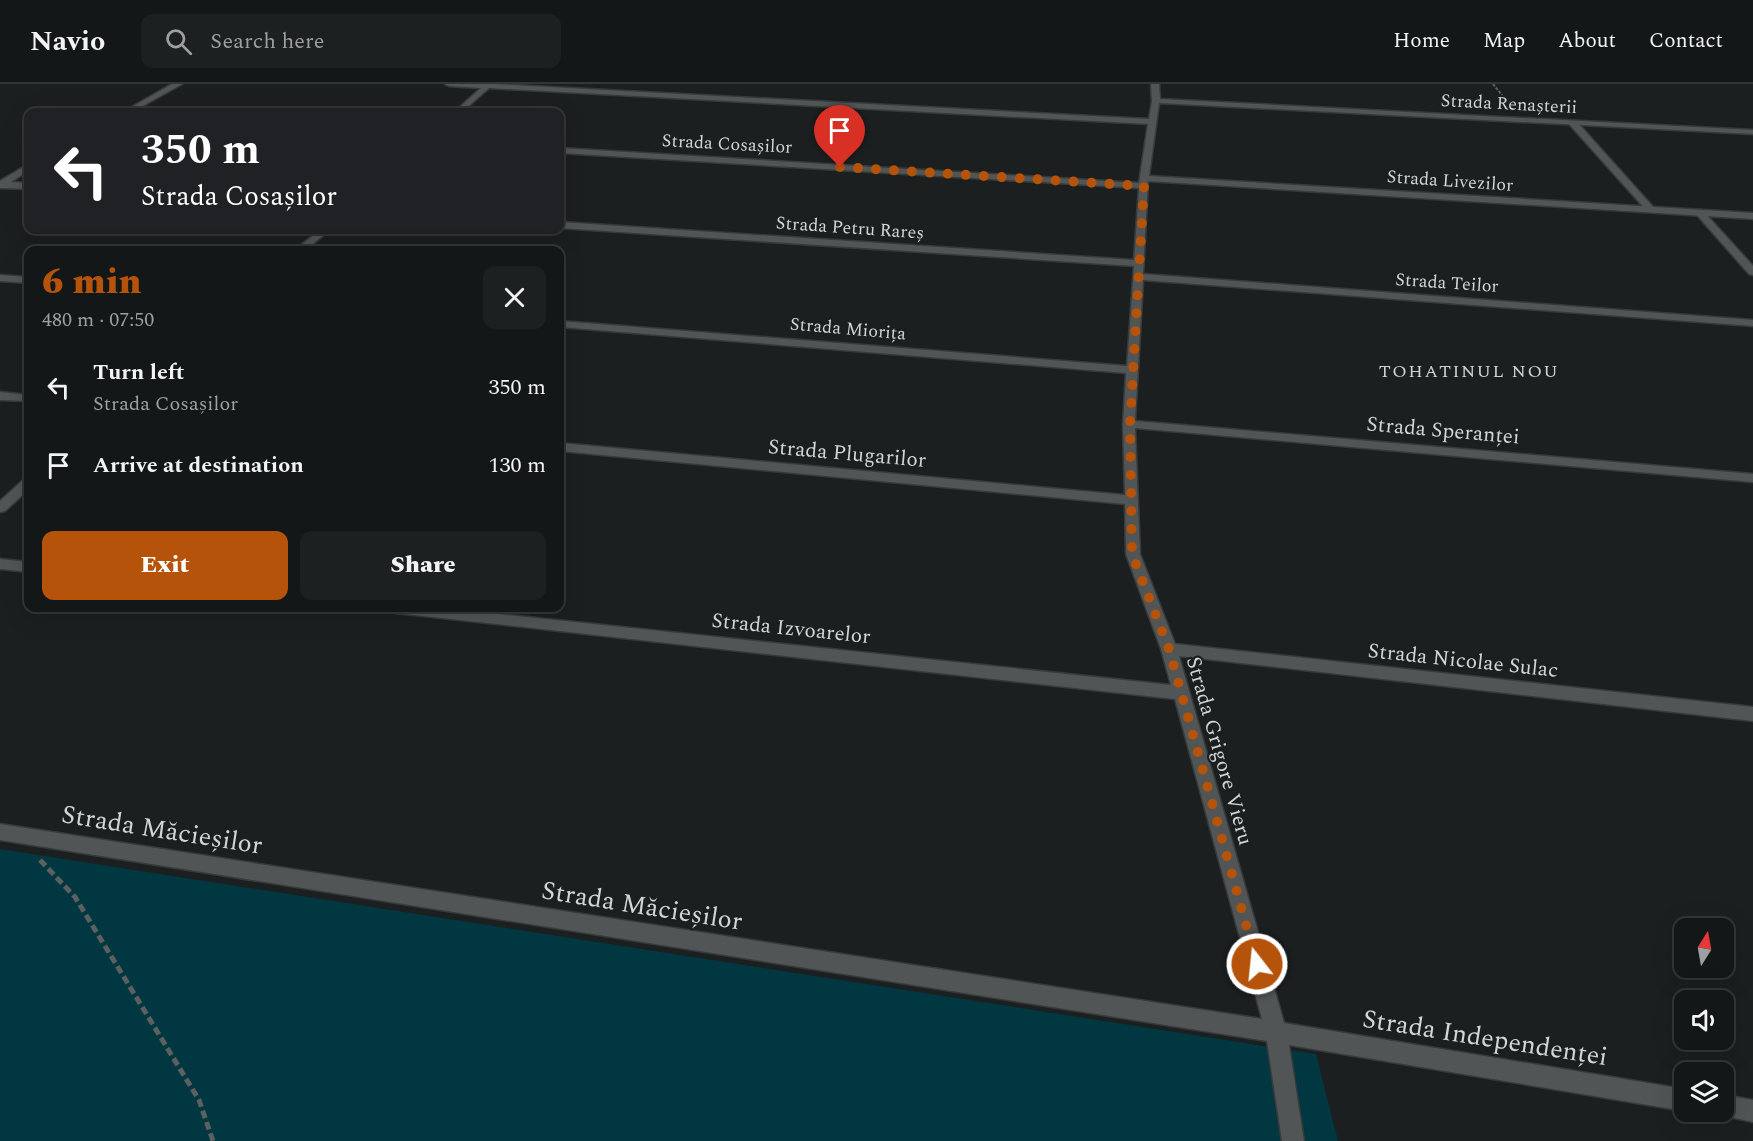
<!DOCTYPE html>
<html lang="en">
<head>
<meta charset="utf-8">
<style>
	:root { --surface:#141717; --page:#1d2020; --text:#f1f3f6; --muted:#9d9fa1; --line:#333636; --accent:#b45309 }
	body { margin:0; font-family:Spectral,serif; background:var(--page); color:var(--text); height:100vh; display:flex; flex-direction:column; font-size:22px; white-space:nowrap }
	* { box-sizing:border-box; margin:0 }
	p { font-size:20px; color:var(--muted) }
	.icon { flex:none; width:33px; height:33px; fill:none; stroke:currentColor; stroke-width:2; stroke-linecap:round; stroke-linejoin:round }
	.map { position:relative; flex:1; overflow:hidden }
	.details { position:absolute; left:24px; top:162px; width:540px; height:366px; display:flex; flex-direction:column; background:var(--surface); border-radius:12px; box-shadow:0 6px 24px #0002,0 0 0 2px var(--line) }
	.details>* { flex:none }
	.banner { position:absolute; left:24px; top:24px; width:540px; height:126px; border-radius:12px; box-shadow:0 6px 24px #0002,0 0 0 2px var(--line); background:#202124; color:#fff; overflow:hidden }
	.needle { width:39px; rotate:11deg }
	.buttons { position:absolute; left:1674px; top:834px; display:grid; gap:12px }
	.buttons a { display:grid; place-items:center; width:60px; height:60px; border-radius:12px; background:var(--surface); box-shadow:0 6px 24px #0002,0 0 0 2px var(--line); font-size:30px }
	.pin { position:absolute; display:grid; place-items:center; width:51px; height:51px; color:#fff; margin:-62px -26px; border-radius:50% 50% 50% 0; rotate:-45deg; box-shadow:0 0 6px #0007 }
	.pin .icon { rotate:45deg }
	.me { position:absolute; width:66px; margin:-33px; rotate:344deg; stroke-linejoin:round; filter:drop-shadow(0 0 4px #0008) }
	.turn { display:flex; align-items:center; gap:21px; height:126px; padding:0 18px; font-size:27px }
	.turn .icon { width:78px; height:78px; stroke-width:2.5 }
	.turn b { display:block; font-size:42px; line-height:51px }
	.round { display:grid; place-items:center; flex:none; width:63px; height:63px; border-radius:12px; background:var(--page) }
	.summary { display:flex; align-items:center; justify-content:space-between; height:102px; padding:0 18px }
	h1 { font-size:36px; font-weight:800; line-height:45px; color:var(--accent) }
	.primary-button { display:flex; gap:12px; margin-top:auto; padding:12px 18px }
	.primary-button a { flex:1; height:69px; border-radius:12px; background:var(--accent); color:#fff; font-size:24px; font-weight:800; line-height:69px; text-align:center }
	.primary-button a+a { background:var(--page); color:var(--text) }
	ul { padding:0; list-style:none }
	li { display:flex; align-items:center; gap:18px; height:78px; padding:0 18px }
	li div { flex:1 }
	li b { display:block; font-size:22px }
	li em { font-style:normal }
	header { display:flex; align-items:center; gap:36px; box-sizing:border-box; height:84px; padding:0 30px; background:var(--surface); border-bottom:2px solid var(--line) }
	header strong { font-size:28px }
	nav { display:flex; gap:33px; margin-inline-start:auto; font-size:21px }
	.search { width:420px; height:54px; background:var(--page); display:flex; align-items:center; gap:15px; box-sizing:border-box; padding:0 21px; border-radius:12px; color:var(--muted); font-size:22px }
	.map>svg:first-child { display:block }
	.green { fill:#013741 }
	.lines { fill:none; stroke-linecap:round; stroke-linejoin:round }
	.lane-casing { stroke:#373a3a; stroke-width:3 }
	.street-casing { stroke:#373a3a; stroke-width:3 }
	.path-far1 { stroke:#5c6060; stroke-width:2; stroke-dasharray:3 1.5; stroke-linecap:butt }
	.path { stroke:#5c6060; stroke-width:5; stroke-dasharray:8 4; stroke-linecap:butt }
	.lane { fill:#515556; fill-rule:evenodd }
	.street { fill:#515556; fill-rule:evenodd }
	.route { stroke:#b45309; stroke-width:10; stroke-dasharray:0 18 }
	.labels { text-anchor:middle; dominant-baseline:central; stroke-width:4.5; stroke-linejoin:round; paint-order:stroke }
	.far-street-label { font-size:18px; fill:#d3d5d5; stroke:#1b1f1f }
	.far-neighbourhood-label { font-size:18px; letter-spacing:1.5px; fill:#ccd1d2; stroke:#1b1f1f }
	.street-label { font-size:21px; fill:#d3d5d5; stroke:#1b1f1f }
	.near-street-label { font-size:26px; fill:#d3d5d5; stroke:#1b1f1f }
</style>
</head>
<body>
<header>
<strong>Navio</strong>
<div class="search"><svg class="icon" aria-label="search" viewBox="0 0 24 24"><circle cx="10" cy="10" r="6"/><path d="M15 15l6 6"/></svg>Search here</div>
<nav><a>Home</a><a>Map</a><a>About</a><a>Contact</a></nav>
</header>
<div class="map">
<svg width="1753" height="1057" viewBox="0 0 1753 1057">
	<rect width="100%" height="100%" fill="#1b1f1f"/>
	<path class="green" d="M0,765L1316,970L1338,1057H0Z"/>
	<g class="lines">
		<g class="lane-casing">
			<g id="lane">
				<path d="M1570,37H1576L1654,124V128H1648L1570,41Z"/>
				<path d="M1697,127H1703L1753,182V191L1749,190L1697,131Z"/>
			</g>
		</g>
		<g class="street-casing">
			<g id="street">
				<path d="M172,0H182L132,28H123Z"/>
				<path d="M445,0H494L1149,35L1152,17L1151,0H1159L1160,15L1753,46V50L1159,19L1149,92L1753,129V135L1148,97L1143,190L1753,236V242L1143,196L1135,337L1753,390V398L1135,344L1140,470L1175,560L1753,623V637L1179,572L1284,939L1684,1005V1027L1289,961L1304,1057H1282L1267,957L0,756V740L1262,935L1175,615L396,529L391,528L389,524H442L1171,601L1161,565L1126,470L1125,420L560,367V359L1125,411L1123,340L1126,289L560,243V237L1127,282L1134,182L560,144V138L1134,176L1139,104L560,69V64L1139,99L1148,40L489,4L462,28H454L481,4L449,2Z"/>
				<path d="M25,82H28V87L11,98L28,99V105L0,104V97Z"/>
				<path d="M320,146H330L305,166H295Z"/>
				<path d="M0,191L28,193V199L0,197Z"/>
				<path d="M0,308L28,311V317L0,316Z"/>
				<path d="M28,395V406L5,427L0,428V417L23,396Z"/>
				<path d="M0,475L28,478V488L0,485Z"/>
				<path d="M1724,1011L1753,1016V1038L1716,1030L1715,1028H1724Z"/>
			</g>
		</g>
		<path class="path-far1" d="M1493,0L1510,21"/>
		<path class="path" d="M40,776L75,813L199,1016L213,1057"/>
		<use href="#lane" class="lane"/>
		<use href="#street" class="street"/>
	</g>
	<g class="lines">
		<path class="route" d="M840,83L1144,102L1130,340L1132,470L1169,565L1257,880"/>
	</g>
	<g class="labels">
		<g class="far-street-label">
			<text transform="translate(1509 20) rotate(3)">Strada Renașterii</text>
			<text transform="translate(727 60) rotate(3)">Strada Cosașilor</text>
			<text transform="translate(1450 97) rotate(4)">Strada Livezilor</text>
			<text transform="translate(850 144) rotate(4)">Strada Petru Rareș</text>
			<text transform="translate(1447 199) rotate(4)">Strada Teilor</text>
			<text transform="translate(848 245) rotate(5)">Strada Miorița</text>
		</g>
		<g class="far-neighbourhood-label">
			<text x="1469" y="287">TOHATINUL NOU</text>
		</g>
		<g class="street-label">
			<text transform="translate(1443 347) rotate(5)">Strada Speranței</text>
			<text transform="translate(847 370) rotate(5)">Strada Plugarilor</text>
			<text transform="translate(791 545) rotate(6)">Strada Izvoarelor</text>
			<text transform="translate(1463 577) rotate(6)">Strada Nicolae Sulac</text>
			<text transform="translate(1219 667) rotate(74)">Strada Grigore Vieru</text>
		</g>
		<g class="near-street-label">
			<text transform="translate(162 746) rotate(9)">Strada Măcieșilor</text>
			<text transform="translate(642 822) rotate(9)">Strada Măcieșilor</text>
			<text transform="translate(1485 954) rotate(9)">Strada Independenței</text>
		</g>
	</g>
</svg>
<div class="buttons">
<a><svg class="needle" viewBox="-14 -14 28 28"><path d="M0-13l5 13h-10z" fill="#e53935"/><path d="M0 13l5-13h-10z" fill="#9d9fa1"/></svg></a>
<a><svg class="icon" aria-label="sound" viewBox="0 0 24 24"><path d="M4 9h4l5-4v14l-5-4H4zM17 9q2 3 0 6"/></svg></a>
<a><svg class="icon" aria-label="layers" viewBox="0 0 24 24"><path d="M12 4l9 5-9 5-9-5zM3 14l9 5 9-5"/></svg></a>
</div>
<div class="pin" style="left:840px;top:83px;background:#d93025"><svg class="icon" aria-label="arrive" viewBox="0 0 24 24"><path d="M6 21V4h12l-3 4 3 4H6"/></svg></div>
<svg class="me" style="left:1257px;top:880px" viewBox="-20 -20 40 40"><circle r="17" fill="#b45309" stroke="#fff" stroke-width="3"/><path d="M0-11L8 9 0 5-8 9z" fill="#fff"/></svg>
<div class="banner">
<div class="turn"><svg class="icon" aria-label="left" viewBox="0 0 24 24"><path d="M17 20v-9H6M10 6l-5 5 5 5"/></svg><div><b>350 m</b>Strada Cosașilor</div></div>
</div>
<section class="details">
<div class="summary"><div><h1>6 min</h1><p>480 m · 07:50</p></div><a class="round"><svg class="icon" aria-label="close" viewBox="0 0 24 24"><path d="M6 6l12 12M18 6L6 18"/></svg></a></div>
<ul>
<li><svg class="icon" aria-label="left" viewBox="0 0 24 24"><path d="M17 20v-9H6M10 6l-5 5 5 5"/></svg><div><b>Turn left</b><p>Strada Cosașilor</p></div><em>350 m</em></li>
<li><svg class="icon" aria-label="arrive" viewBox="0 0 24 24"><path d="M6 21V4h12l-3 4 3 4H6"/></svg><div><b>Arrive at destination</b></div><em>130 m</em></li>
</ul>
<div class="primary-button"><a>Exit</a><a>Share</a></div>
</section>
</div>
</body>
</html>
